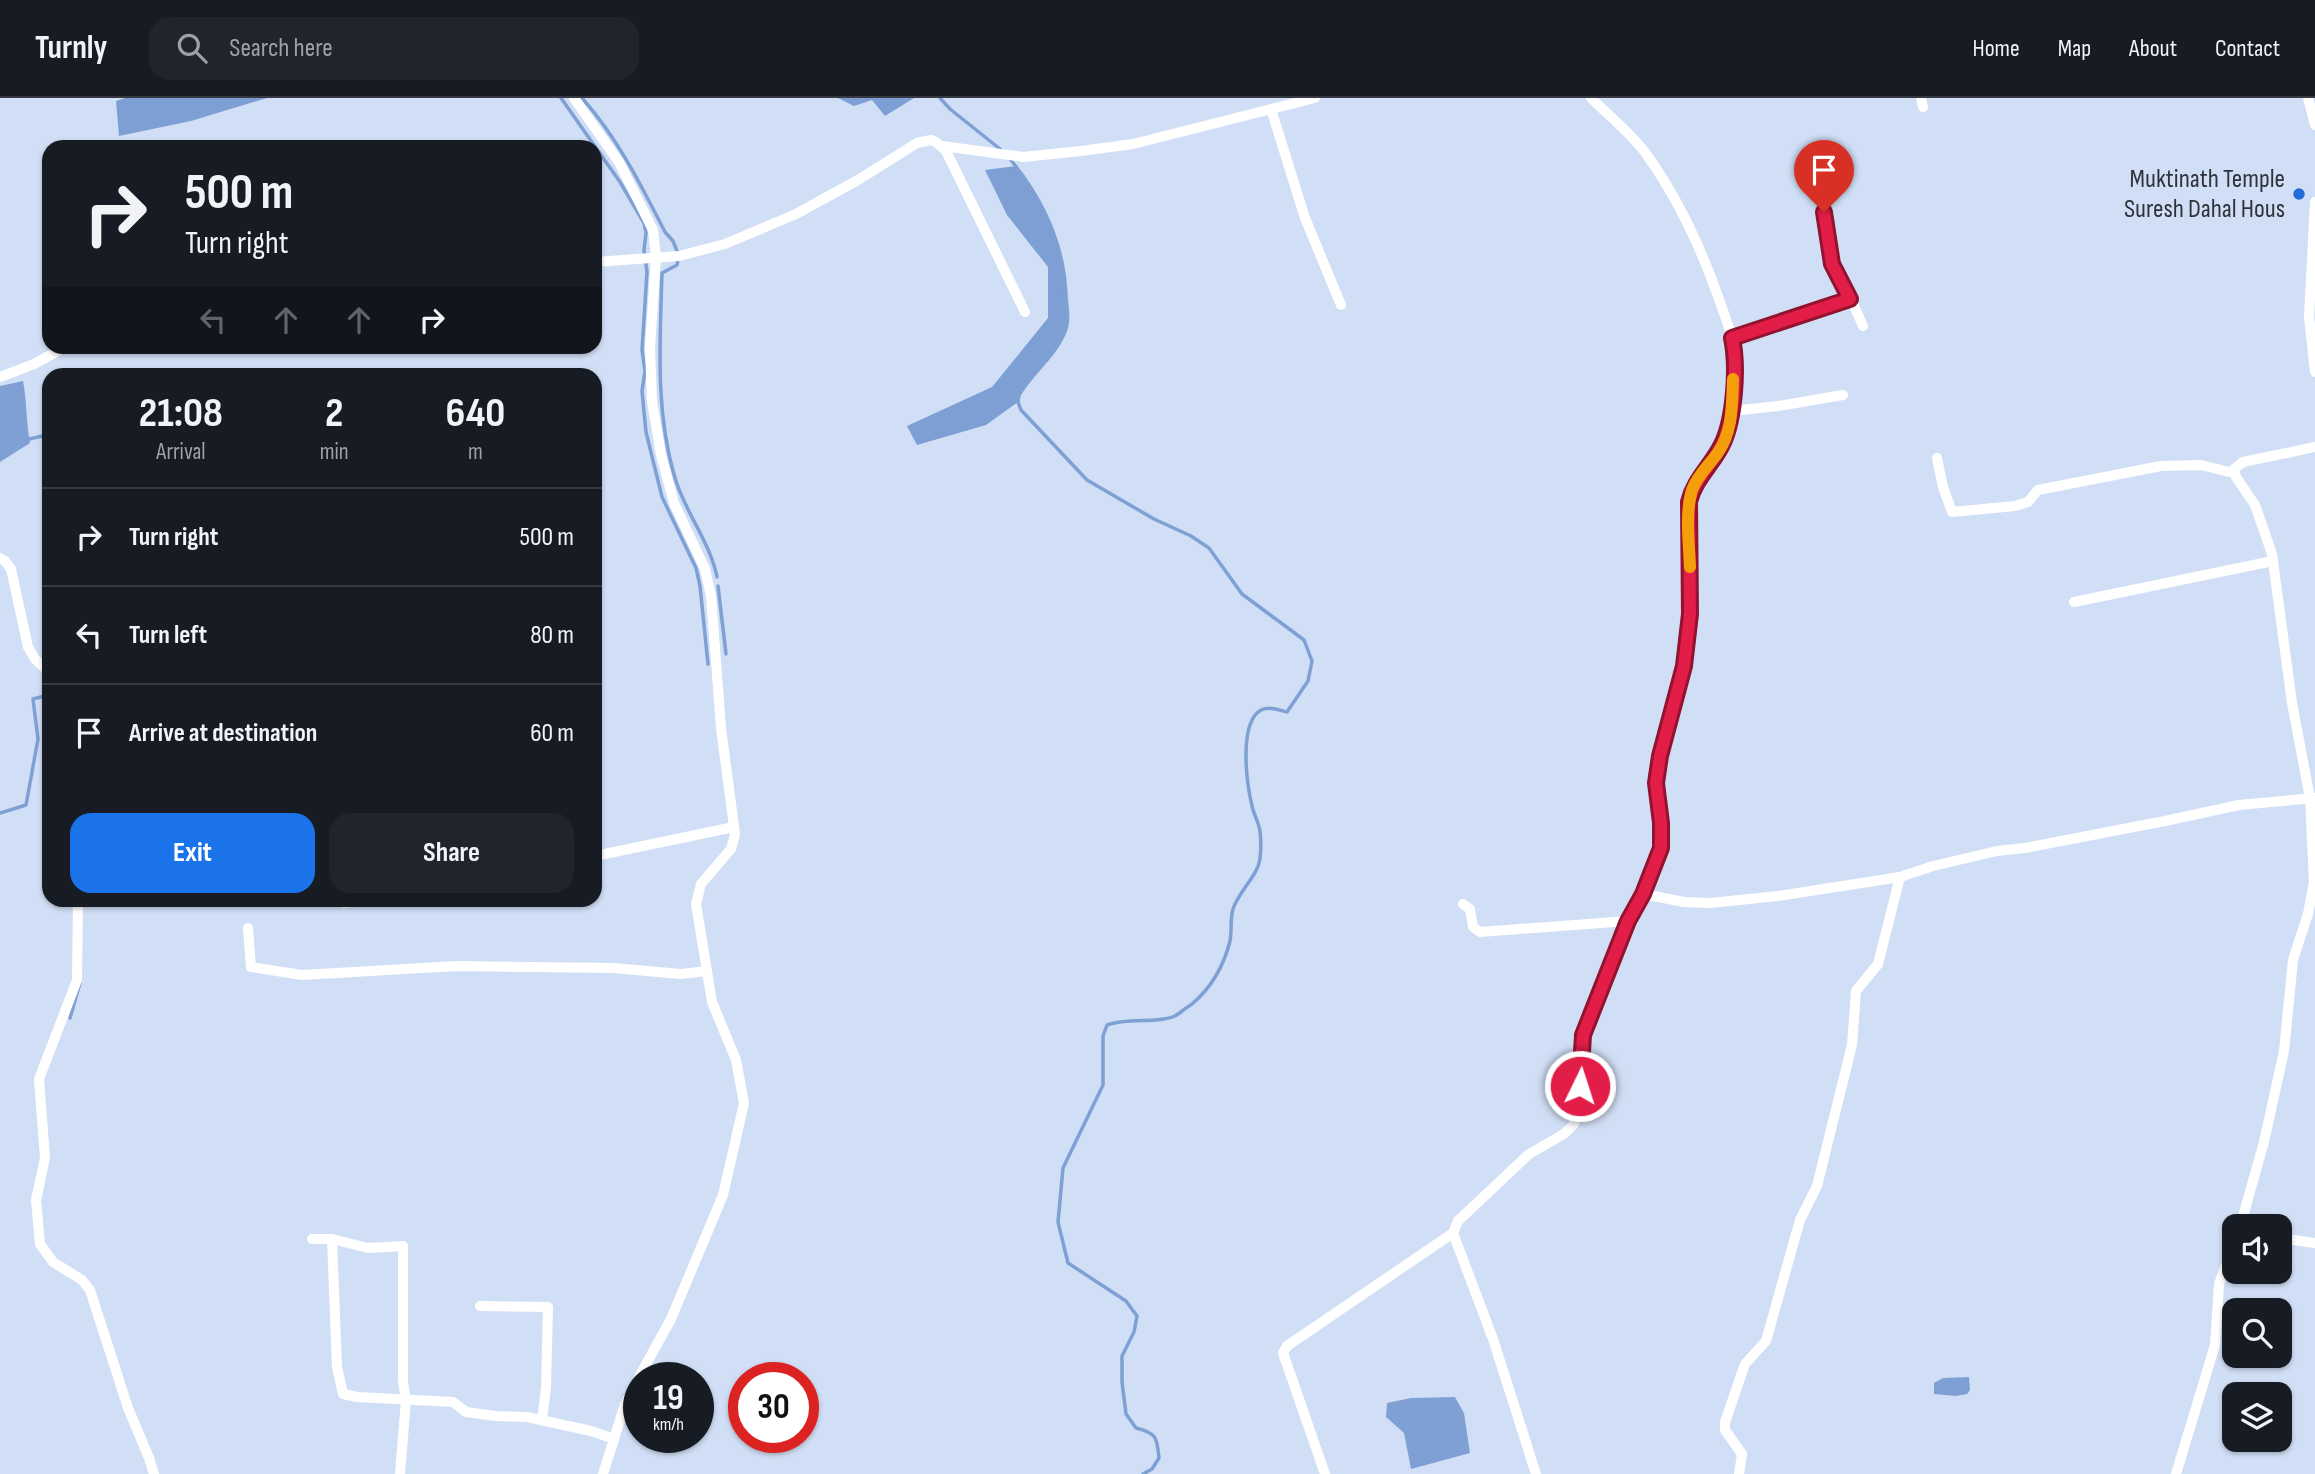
<!DOCTYPE html>
<html lang="en">
<head>
<meta charset="utf-8">
<style>
	:root { --surface:#171b24; --page:#20242c; --text:#f1f3f6; --muted:#9ea1a6; --line:#363941; --accent:#1a73e8 }
	body { margin:0; font-family:"Sofia Sans Condensed",sans-serif; background:var(--page); color:var(--text); height:100vh; display:flex; flex-direction:column; font-size:26px; white-space:nowrap }
	* { box-sizing:border-box; margin:0 }
	p { font-size:23px; color:var(--muted) }
	.icon { flex:none; width:38px; height:38px; fill:none; stroke:currentColor; stroke-width:2; stroke-linecap:round; stroke-linejoin:round }
	.map { position:relative; flex:1; overflow:hidden }
	.panel { position:absolute; left:42px; top:270px; width:560px; height:539px; display:flex; flex-direction:column; background:var(--surface); border-radius:21px; box-shadow:0 2px 5px #0004 }
	.panel>* { flex:none }
	.guide { position:absolute; left:42px; top:42px; width:560px; height:214px; border-radius:21px; box-shadow:0 2px 5px #0004; background:#171b24; color:var(--text); overflow:hidden }
	.fabs { position:absolute; left:2222px; top:1116px; display:grid; gap:14px }
	.fabs a { display:grid; place-items:center; width:70px; height:70px; border-radius:14px; background:var(--surface); box-shadow:0 2px 5px #0004; font-size:35px }
	.speed { position:absolute; left:623px; top:1264px; display:flex; gap:14px; font-size:35px; font-weight:700; text-align:center }
	.speed>* { display:grid; place-content:center; width:91px; height:91px; border-radius:50%; background:var(--surface); box-shadow:0 2px 5px #0004; line-height:1 }
	.speed small { font-size:18px; font-weight:400 }
	.speed .limit { border:10px solid #d22; background:#fff; color:#111 }
	.pin { position:absolute; display:grid; place-items:center; width:60px; height:60px; color:#fff; margin:-72px -30px; border-radius:50% 50% 50% 0; rotate:-45deg; box-shadow:0 0 7px #0007 }
	.pin .icon { rotate:45deg }
	.me { position:absolute; width:77px; margin:-38px; rotate:4deg; stroke-linejoin:round; filter:drop-shadow(0 0 5px #0008) }
	.turn { display:flex; align-items:center; gap:24px; height:147px; padding:0 28px; font-size:32px }
	.turn .icon { width:91px; height:91px; stroke-width:2.5 }
	.turn b { display:block; font-size:49px; line-height:60px }
	.lanes { display:flex; align-items:center; height:66px; padding:0 28px; background:#0003; justify-content:center; gap:35px; direction:ltr }
	.lanes .off { opacity:.35 }
	.eta { display:flex; justify-content:space-evenly; align-items:center; height:119px; text-align:center }
	.eta b { font-size:42px; font-weight:700; line-height:49px }
	.cta { display:flex; gap:14px; margin-top:auto; padding:14px 28px }
	.cta a { flex:1; height:80px; border-radius:21px; background:var(--accent); color:#fff; font-size:28px; font-weight:700; line-height:80px; text-align:center }
	.cta a+a { background:var(--page); color:var(--text) }
	ul { padding:0; list-style:none }
	li { display:flex; align-items:center; gap:21px; height:98px; padding:0 28px; border-top:2px solid var(--line) }
	li div { flex:1 }
	li b { display:block; font-size:26px }
	li em { font-style:normal }
	header { display:flex; align-items:center; gap:42px; box-sizing:border-box; height:98px; padding:0 35px; background:var(--surface); border-bottom:2px solid var(--line) }
	header strong { font-size:33px }
	nav { display:flex; gap:38px; margin-inline-start:auto; font-size:24px }
	.search { width:490px; height:63px; background:var(--page); display:flex; align-items:center; gap:18px; box-sizing:border-box; padding:0 24px; border-radius:21px; color:var(--muted); font-size:26px }
	.map>svg:first-child { display:block }
	.forest { fill:#7d9fd3 }
	.water { fill:#7ea0d4 }
	.lines { fill:none; stroke-linecap:round; stroke-linejoin:round }
	.stream { stroke:#7ea0d4; stroke-width:3.5 }
	.street { stroke:#fff; stroke-width:10 }
	.route-casing { stroke:#92132f; stroke-width:18 }
	.route { stroke:#e11d48; stroke-width:12 }
	.slow { stroke:#f59e0b; stroke-width:12 }
	.poi-dot { fill:#236bd7; stroke:#d1dff6; stroke-width:2.5 }
	.labels { text-anchor:middle; dominant-baseline:central; stroke-width:6; stroke-linejoin:round; paint-order:stroke }
	.poi-label { font-size:26px; fill:#2d323b; stroke:#d1dff6; text-anchor:end }
</style>
</head>
<body>
<header>
<strong>Turnly</strong>
<div class="search"><svg class="icon" aria-label="search" viewBox="0 0 24 24"><circle cx="10" cy="10" r="6"/><path d="M15 15l6 6"/></svg>Search here</div>
<nav><a>Home</a><a>Map</a><a>About</a><a>Contact</a></nav>
</header>
<div class="map">
<svg width="2315" height="1376" viewBox="0 0 2315 1376">
	<rect width="100%" height="100%" fill="#d1dff6"/>
	<g class="forest">
		<path d="M125,0H267L191,23L119,38L116,3Z"/>
		<path d="M838,0H914L885,18L872,2L854,8Z"/>
		<path d="M1016,68L1033,91L1045,113L1063,162L1066,182V232L1057,250L1021,292L1018,304L986,327L917,347L907,328L992,289L1048,220V169L1007,117L985,72Z"/>
	</g>
	<g class="water">
		<path d="M23,283C27,303 26,324 30,345L0,364V288Z"/>
		<path d="M1969,1279L1970,1292L1967,1296L1956,1298L1934,1296V1285L1943,1280Z"/>
		<path d="M1455,1299L1464,1315L1470,1355L1411,1371L1404,1335L1386,1319L1387,1305L1411,1300Z"/>
	</g>
	<g class="lines">
		<g class="stream">
			<path d="M561,0L620,84L644,125L646,135L644,152L647,174L642,252L645,273L642,293L646,334L662,399L696,470L700,488L708,566"/>
			<path d="M582,0C617,39 641,87 665,134L673,143L677,153"/>
			<path d="M940,0L950,11L1005,55"/>
			<path d="M1010,61C1043,101 1064,145 1066,198C1067,211 1070,224 1064,236C1054,259 1032,275 1019,297L1018,304L1021,312L1087,382L1154,421L1191,438L1209,450L1242,496L1304,542L1312,563L1308,583L1287,614C1279,612 1269,608 1261,612C1238,625 1247,687 1252,708C1254,717 1259,725 1260,733C1261,742 1261,752 1260,760C1259,776 1239,793 1233,811C1230,821 1232,833 1230,843C1224,867 1211,890 1192,906C1187,909 1180,915 1175,918C1157,926 1128,919 1107,927L1103,938V987L1063,1070L1058,1124L1068,1165L1126,1203L1137,1218L1134,1234L1122,1258V1284L1126,1316L1136,1330C1157,1335 1157,1340 1159,1360L1152,1371L1143,1376"/>
			<path d="M678,162L677,167L662,175C660,244 655,313 675,380C685,414 710,444 717,479"/>
			<path d="M29,341L47,337L49,368"/>
			<path d="M718,488L726,556"/>
			<path d="M0,715L26,707L38,641L33,601L49,597"/>
			<path d="M70,920L80,885"/>
		</g>
		<g class="street">
			<path d="M574,0L619,64L653,132L656,158L650,250L652,303L661,357L674,405L705,471L711,498L721,630L735,736L731,751L701,786L696,806L712,904L736,962L744,1005L723,1097L671,1221L639,1279"/>
			<path d="M1921,0L1923,9"/>
			<path d="M2308,0L2315,27"/>
			<path d="M1271,11L1305,120L1341,207"/>
			<path d="M942,48L1023,59L1081,53L1133,46L1315,0"/>
			<path d="M1822,95L1825,133L1832,166L1844,185L1863,228"/>
			<path d="M2315,104L2309,219L2315,274"/>
			<path d="M595,164L679,158L725,146L796,116L858,82L917,45L931,42L936,44L946,53L1025,214"/>
			<path d="M1732,240L1850,201"/>
			<path d="M0,279L34,266L67,248"/>
			<path d="M1732,313L1778,308L1843,297"/>
			<path d="M1937,360L1943,389L1952,414L2015,408L2028,404L2038,392L2161,368L2201,367L2234,375"/>
			<path d="M0,460L5,463L11,471L28,549L35,561L49,574"/>
			<path d="M2074,504L2273,463"/>
			<path d="M595,758L734,729"/>
			<path d="M1643,796L1684,804L1710,805L1778,798L1900,779L1933,768L1997,753L2025,750L2165,723L2239,707L2314,700"/>
			<path d="M78,802L77,882L39,981L45,1060L36,1102L40,1146L53,1164L82,1182L90,1192L128,1310L149,1360L154,1376"/>
			<path d="M343,802L344,805L369,802"/>
			<path d="M1463,806L1470,811L1473,829L1480,834L1628,823"/>
			<path d="M248,830L251,869L302,877L457,868L613,870L681,876L707,873"/>
			<path d="M2240,1129L2264,1044L2284,953L2293,862L2308,816L2314,784L2310,700L2292,605L2272,456L2255,407L2236,379L2234,371L2243,364L2315,349"/>
			<path d="M2280,1140L2315,1145"/>
			<path d="M312,1141H332L337,1269L343,1296L357,1299L453,1304L466,1314L495,1318L527,1319L591,1333L614,1341"/>
			<path d="M332,1141L368,1150L403,1148V1284L406,1302L400,1376"/>
			<path d="M480,1208L548,1209L546,1290L542,1322"/>
			<path d="M603,1376L625,1306L639,1281"/>
			<path d="M1325,1376L1283,1255L1287,1248L1453,1135"/>
			<path d="M1536,1376L1493,1241L1453,1135L1458,1123L1529,1056L1564,1036L1574,1026L1578,1014L1583,937L1628,823L1643,796L1661,750V725L1656,685L1660,658L1684,568L1690,516L1689,404C1696,376 1722,358 1729,330C1733,312 1736,269 1734,250C1732,235 1725,219 1720,204C1702,152 1679,102 1647,57C1632,36 1609,18 1591,0"/>
			<path d="M1739,1376L1742,1356L1725,1332V1324L1745,1266L1766,1243L1800,1122L1817,1088L1852,947L1856,893L1878,866L1900,779"/>
			<path d="M2176,1376L2215,1247L2219,1186L2235,1143"/>
		</g>
	</g>
	<g class="lines">
		<g class="route-casing">
			<path id="route" d="M1580,988L1583,937L1628,823L1643,796L1661,750V725L1656,685L1660,658L1684,568L1690,516L1689,404C1694,383 1708,371 1719,352C1735,326 1738,269 1732,240L1850,201L1832,166L1824,114"/>
		</g>
		<use href="#route" class="route"/>
		<path class="slow" d="M1690,469C1689,445 1685,415 1692,392C1697,378 1709,367 1717,356C1733,334 1732,307 1733,281"/>
	</g>
	<circle class="poi-dot" cx="2299" cy="96" r="7"/>
	<g class="labels">
		<g class="poi-label">
			<text x="2285" y="81">Muktinath Temple<tspan x="2285" dy="30">Suresh Dahal Hous</tspan></text>
		</g>
	</g>
</svg>
<div class="fabs">
<a><svg class="icon" aria-label="sound" viewBox="0 0 24 24"><path d="M4 9h4l5-4v14l-5-4H4zM17 9q2 3 0 6"/></svg></a>
<a><svg class="icon" aria-label="search" viewBox="0 0 24 24"><circle cx="10" cy="10" r="6"/><path d="M15 15l6 6"/></svg></a>
<a><svg class="icon" aria-label="layers" viewBox="0 0 24 24"><path d="M12 4l9 5-9 5-9-5zM3 14l9 5 9-5"/></svg></a>
</div>
<div class="speed"><div>19<small>km/h</small></div><div class="limit">30</div></div>
<div class="pin" style="left:1824px;top:114px;background:#d93025"><svg class="icon" aria-label="arrive" viewBox="0 0 24 24"><path d="M6 21V4h12l-3 4 3 4H6"/></svg></div>
<svg class="me" style="left:1580px;top:988px" viewBox="-20 -20 40 40"><circle r="17" fill="#e11d48" stroke="#fff" stroke-width="3"/><path d="M0-11L8 9 0 5-8 9z" fill="#fff"/></svg>
<div class="guide">
<div class="turn"><svg class="icon" aria-label="right" viewBox="0 0 24 24"><path d="M7 20v-9h11M14 6l5 5-5 5"/></svg><div><b>500 m</b>Turn right</div></div>
<div class="lanes"><svg class="icon off" aria-label="left" viewBox="0 0 24 24"><path d="M17 20v-9H6M10 6l-5 5 5 5"/></svg><svg class="icon off" aria-label="ahead" viewBox="0 0 24 24"><path d="M12 20V5M6 11l6-6 6 6"/></svg><svg class="icon off" aria-label="ahead" viewBox="0 0 24 24"><path d="M12 20V5M6 11l6-6 6 6"/></svg><svg class="icon" aria-label="right" viewBox="0 0 24 24"><path d="M7 20v-9h11M14 6l5 5-5 5"/></svg></div>
</div>
<section class="panel">
<div class="eta">
<div><b>21:08</b><p>Arrival</p></div>
<div><b>2</b><p>min</p></div>
<div><b>640</b><p>m</p></div>
</div>
<ul>
<li><svg class="icon" aria-label="right" viewBox="0 0 24 24"><path d="M7 20v-9h11M14 6l5 5-5 5"/></svg><div><b>Turn right</b></div><em>500 m</em></li>
<li><svg class="icon" aria-label="left" viewBox="0 0 24 24"><path d="M17 20v-9H6M10 6l-5 5 5 5"/></svg><div><b>Turn left</b></div><em>80 m</em></li>
<li><svg class="icon" aria-label="arrive" viewBox="0 0 24 24"><path d="M6 21V4h12l-3 4 3 4H6"/></svg><div><b>Arrive at destination</b></div><em>60 m</em></li>
</ul>
<div class="cta"><a>Exit</a><a>Share</a></div>
</section>
</div>
</body>
</html>
